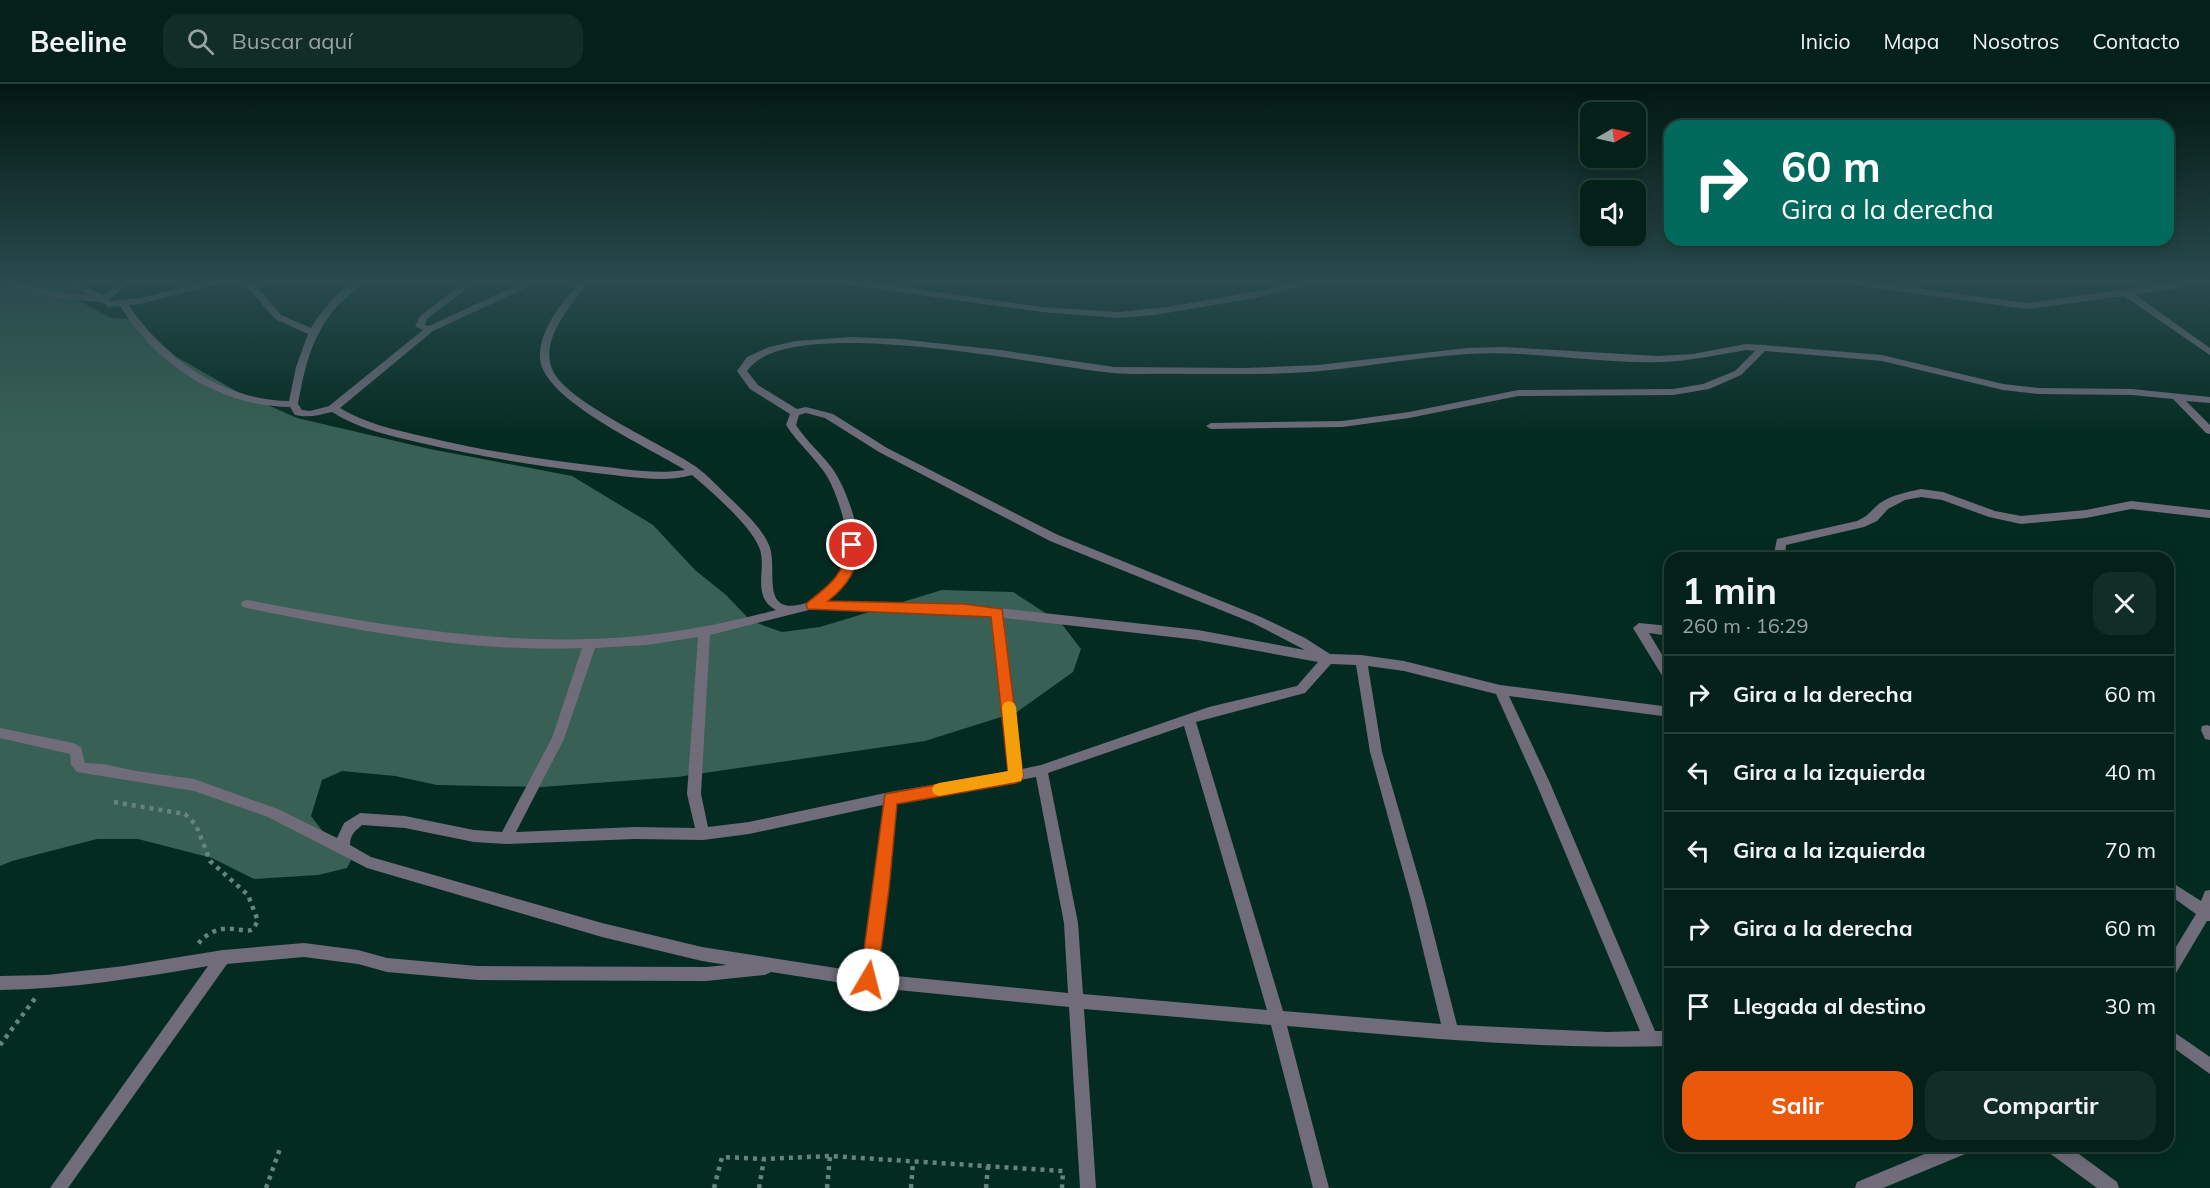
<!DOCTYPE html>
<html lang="es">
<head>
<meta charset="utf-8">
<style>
	:root { --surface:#032019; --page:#112d26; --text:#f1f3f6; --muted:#97a3a2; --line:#243e38; --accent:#ea580c }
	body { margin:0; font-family:Mulish,sans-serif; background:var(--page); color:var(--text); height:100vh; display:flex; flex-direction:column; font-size:22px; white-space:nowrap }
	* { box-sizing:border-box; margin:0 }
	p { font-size:20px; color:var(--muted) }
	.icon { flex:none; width:33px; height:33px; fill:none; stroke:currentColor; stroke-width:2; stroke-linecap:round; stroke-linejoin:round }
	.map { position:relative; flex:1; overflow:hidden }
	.details { position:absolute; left:1664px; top:468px; width:510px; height:600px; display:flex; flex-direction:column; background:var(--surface); border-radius:18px; box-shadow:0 3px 15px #0003,0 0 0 2px var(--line) }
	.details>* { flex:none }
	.top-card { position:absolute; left:1664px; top:36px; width:510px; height:126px; border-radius:18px; box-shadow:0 3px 15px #0003,0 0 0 2px var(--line); background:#00695c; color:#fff; overflow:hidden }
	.needle { width:39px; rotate:81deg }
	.tools { position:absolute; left:1580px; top:18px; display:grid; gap:12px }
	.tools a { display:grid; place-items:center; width:66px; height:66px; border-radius:12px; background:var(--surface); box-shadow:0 3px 15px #0003,0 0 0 2px var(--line); font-size:30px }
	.pin { position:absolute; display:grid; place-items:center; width:51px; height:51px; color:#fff; margin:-26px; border:3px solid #fff; border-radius:50%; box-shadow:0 2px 6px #0007 }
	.me { position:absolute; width:66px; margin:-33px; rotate:8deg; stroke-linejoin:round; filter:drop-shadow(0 0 4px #0008) }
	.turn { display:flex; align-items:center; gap:21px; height:126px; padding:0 18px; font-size:27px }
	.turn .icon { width:78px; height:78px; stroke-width:2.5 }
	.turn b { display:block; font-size:42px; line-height:51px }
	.round { display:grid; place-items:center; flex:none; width:63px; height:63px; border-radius:18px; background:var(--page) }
	.overview { display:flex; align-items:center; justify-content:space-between; height:102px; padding:0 18px }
	h1 { font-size:36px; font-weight:700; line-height:45px }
	.primary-button { display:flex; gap:12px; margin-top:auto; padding:12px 18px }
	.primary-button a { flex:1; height:69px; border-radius:18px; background:var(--accent); color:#fff; font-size:24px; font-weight:700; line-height:69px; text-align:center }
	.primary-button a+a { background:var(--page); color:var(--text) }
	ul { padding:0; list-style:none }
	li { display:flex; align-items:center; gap:18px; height:78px; padding:0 18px; border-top:2px solid var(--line) }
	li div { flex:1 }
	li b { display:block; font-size:22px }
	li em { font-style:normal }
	header { display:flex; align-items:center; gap:36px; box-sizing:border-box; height:84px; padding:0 30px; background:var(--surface); border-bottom:2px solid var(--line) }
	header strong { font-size:28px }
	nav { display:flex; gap:33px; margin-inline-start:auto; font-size:21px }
	.search { width:420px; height:54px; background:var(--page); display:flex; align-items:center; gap:15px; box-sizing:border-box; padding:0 21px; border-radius:18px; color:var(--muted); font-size:22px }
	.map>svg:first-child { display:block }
	.forest { fill:#386054 }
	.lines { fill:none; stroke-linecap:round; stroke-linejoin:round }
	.path { stroke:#66847b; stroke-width:4.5; stroke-dasharray:4 5; stroke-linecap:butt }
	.minor { fill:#716c7a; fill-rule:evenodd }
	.route { fill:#ea580c; stroke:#983908; stroke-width:1.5 }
	.slow { fill:#f59e0b }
</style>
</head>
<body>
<header>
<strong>Beeline</strong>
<div class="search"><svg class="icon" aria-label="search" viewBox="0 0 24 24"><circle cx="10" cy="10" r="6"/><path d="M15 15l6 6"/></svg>Buscar aquí</div>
<nav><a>Inicio</a><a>Mapa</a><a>Nosotros</a><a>Contacto</a></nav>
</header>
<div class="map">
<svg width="2210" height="1104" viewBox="0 0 2210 1104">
	<rect width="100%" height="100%" fill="#042b21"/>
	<path class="forest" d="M0,198H82L77,216L111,234L135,235L175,272L236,307L297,334L430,365L572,392L653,441L695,486L726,511L751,537L782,548L820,543L942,506L1013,508L1061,539L1081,565L1073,588L1017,628L925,657L677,693L541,703L437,701L395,692L342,687L322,696L311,732L330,757L357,765L347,784L318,791L254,795L212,774L138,755H97L12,777L0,782Z"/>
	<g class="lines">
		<g class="path">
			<path d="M114,718L185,730L196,741L210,777L248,811L258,837C257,838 254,844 253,845C244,852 220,832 197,861"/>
			<path d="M0,961L36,913"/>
			<path d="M266,1104L281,1062"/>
			<path d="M714,1104L722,1073L764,1075L830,1072L1063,1087L1062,1104"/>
			<path d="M759,1104L764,1075"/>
			<path d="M827,1104L830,1072"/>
			<path d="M911,1104L913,1078"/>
			<path d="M986,1104L988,1082"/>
		</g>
		<g class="minor">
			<path d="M0,198H11L64,209L88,211L75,205L70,198H79L81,201L104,211L120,198H129L110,215L111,217L140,214L205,198H218L217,200L140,220L129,221C164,275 223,316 289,317L296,283L308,250L275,235L243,198H253L281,231L311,244C318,232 340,203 354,198C354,198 362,198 363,198C355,208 341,216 333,227C311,254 304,287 298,320L302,326L310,327L329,322L423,246L415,242L420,232L465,198H475L427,235L425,241L429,242L524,198H535L534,200L433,247L340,324C366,340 396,346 426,353C479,366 534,374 589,381C619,384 654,391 685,386C651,364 542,316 540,274C539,245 562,219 579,198H587C573,222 538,254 553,287C568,319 663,360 695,382C709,392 720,405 732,416C746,430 761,443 769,461C779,484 758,534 806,519C814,516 821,509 828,503C835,496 844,487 846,478C852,455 839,415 828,394C817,375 798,360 786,341L790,330L750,305L737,287L747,273L769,263L796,257L851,253L899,255L1000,266L1114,283L1245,284L1318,281L1467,264L1503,263L1658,272L1693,270L1746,260L1763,261L1882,271L2003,300L2039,304L2132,305L2210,313V319L2186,317L2210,341V350L2206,349L2173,315L2132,311L2039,310L2003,306L1882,277L1765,267L1741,291L1709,305L1673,311L1518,312L1409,334L1342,343L1211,345L1206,342L1211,339L1342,337L1409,328L1518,306L1673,305L1703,300L1735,287L1755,267L1746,266C1717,271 1690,277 1661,278C1596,280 1532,266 1468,270C1419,273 1370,282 1321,287C1278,291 1233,290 1189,290C1164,289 1138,291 1113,289C1045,283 787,226 747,287L758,301L797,325L806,323L833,330L887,364L1058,451L1261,533L1305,554L1330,570L1361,571L1404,577L1500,601L1670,623V633L1509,612L1550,699L1655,947H1670V962C1542,966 1414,953 1287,942L1329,1104H1313L1271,941L1084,925L1096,1104H1080L1069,923L868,903L771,888L765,891L706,897L477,896L387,888L358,880L304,873L227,880L68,1104H50L208,882C138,894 70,905 0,906V892L47,891L124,882L223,866L304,859L358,866L387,874L477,882L706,883L727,881L702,877L602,853L367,784L268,733L194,707L77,688L71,681L70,670L0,654V644L73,659L81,663L85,679L103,680L136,687L194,695L278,725L337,754L344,739L360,729L405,732L474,746L502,748L552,654L582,564C470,569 357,546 247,524L243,523L241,520L243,517L247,516C372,540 500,563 628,553C678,549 727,539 776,526C750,512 768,484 759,463C750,441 711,407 692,391C663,400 618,391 588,388C532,381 476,372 421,359C390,352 359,345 332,328C319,331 309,334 295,331L290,323C219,322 157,281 120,222L109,223L102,218L64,215L0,201ZM806,329L825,334L879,368L1050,457L1253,539L1305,566L1198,546L997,524L965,521L827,517C839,507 854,492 858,477C863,451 847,405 832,384C821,369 806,357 796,341L799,331ZM813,525L965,529L992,532L1009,688L890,708L749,738L708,743L701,710L710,551ZM1004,534L1198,556L1318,578L1297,602L1209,623L1041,681L1022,685ZM698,553L687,710L695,744L635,743L516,748L564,655L595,564L647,561ZM1331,580L1356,581L1370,668L1411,816L1441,940L1283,927L1196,638L1305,609ZM1368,582L1404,587L1496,610L1536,699L1640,947L1607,948L1457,941L1425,816L1382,668ZM1184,642L1267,926L1083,910L1078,839L1048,689ZM1036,693L1064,839L1068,909L876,890L888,805L896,719ZM883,721L874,805L862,888L702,863L602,839L371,773L350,761C350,751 355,747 362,741L405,744L474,758L506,760L635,755L703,756L749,750Z"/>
			<path d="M844,198H867L1042,223L1119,228L1167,223L1254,208L1297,198H1310L1296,204L1254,214L1155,231L1119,234L1042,228L849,201Z"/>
			<path d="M1851,198H1872L2026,219L2179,198H2190L2189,200L2175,205L2134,210L2210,264V271L2124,212L2026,225L1855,201Z"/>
			<path d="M1921,405L1943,408L1995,427L2021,432L2086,426L2131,417L2210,426V434L2131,425L2086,434L2021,440L1989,433L1942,416L1921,413L1905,416L1888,425L1877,437L1864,443L1786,461L1785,474H1773L1777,455L1857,437C1870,431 1870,427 1880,419C1892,411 1907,408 1921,405Z"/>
			<path d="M1639,539L1670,542V552L1649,549L1670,584V600L1666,598L1633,544Z"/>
			<path d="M2207,641L2210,642V656L2205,655L2201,646L2202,642Z"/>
			<path d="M2168,796L2201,817L2205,807L2210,806V837H2207L2173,894L2168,896V876L2196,830L2168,810Z"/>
			<path d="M2168,944L2210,973V990L2168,960Z"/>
			<path d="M1944,1062H1972L1970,1068L1883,1104H1855L1857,1098Z"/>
			<path d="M2046,1062H2068L2117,1098L2119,1104H2097L2048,1068Z"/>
		</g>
	</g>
	<linearGradient id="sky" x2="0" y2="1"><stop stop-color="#021812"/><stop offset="0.56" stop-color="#294a4e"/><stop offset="1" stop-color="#294a4e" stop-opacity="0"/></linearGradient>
	<rect width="2210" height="352" fill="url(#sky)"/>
	<path class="route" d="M852,456L858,461C859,485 847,502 828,517L964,520L1002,525L1023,692L1021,697L1016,699L897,720L889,805L877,896L874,902L868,904L862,902L860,896L885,710L1008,688L991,533L808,525L806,521L808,518C830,501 846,489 846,461Z"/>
	<path class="slow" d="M1009,617L1014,619L1016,623L1023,692L1021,697L939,712L934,710L932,706L934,701L939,699L1008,687L1002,623L1004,619Z"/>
</svg>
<div class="tools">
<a><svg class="needle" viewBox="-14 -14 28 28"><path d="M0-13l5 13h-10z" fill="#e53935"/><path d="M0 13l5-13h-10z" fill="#97a3a2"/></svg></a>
<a><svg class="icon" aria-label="sound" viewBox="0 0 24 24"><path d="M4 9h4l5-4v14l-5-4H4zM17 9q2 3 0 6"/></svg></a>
</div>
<div class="pin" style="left:852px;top:461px;background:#d93025"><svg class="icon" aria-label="arrive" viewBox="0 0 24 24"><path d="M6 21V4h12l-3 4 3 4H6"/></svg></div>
<svg class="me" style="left:868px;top:896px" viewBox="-20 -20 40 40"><circle r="19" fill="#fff"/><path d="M0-13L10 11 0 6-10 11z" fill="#ea580c"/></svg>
<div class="top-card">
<div class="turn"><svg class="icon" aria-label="right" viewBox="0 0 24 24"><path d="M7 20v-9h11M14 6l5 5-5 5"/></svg><div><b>60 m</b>Gira a la derecha</div></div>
</div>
<section class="details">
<div class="overview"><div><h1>1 min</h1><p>260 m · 16:29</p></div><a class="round"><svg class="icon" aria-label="close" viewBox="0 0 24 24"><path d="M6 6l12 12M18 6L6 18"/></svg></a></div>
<ul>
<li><svg class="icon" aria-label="right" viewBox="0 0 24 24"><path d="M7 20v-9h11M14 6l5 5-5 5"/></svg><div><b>Gira a la derecha</b></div><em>60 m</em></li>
<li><svg class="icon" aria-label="left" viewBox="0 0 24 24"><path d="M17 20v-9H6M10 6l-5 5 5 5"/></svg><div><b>Gira a la izquierda</b></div><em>40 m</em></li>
<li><svg class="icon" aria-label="left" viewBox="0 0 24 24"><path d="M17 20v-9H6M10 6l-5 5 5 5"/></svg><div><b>Gira a la izquierda</b></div><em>70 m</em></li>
<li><svg class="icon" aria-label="right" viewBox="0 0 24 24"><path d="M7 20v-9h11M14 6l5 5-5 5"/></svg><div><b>Gira a la derecha</b></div><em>60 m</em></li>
<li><svg class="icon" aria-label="arrive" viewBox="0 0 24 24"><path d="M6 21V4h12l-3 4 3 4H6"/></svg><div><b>Llegada al destino</b></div><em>30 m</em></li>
</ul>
<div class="primary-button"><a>Salir</a><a>Compartir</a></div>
</section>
</div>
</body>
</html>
